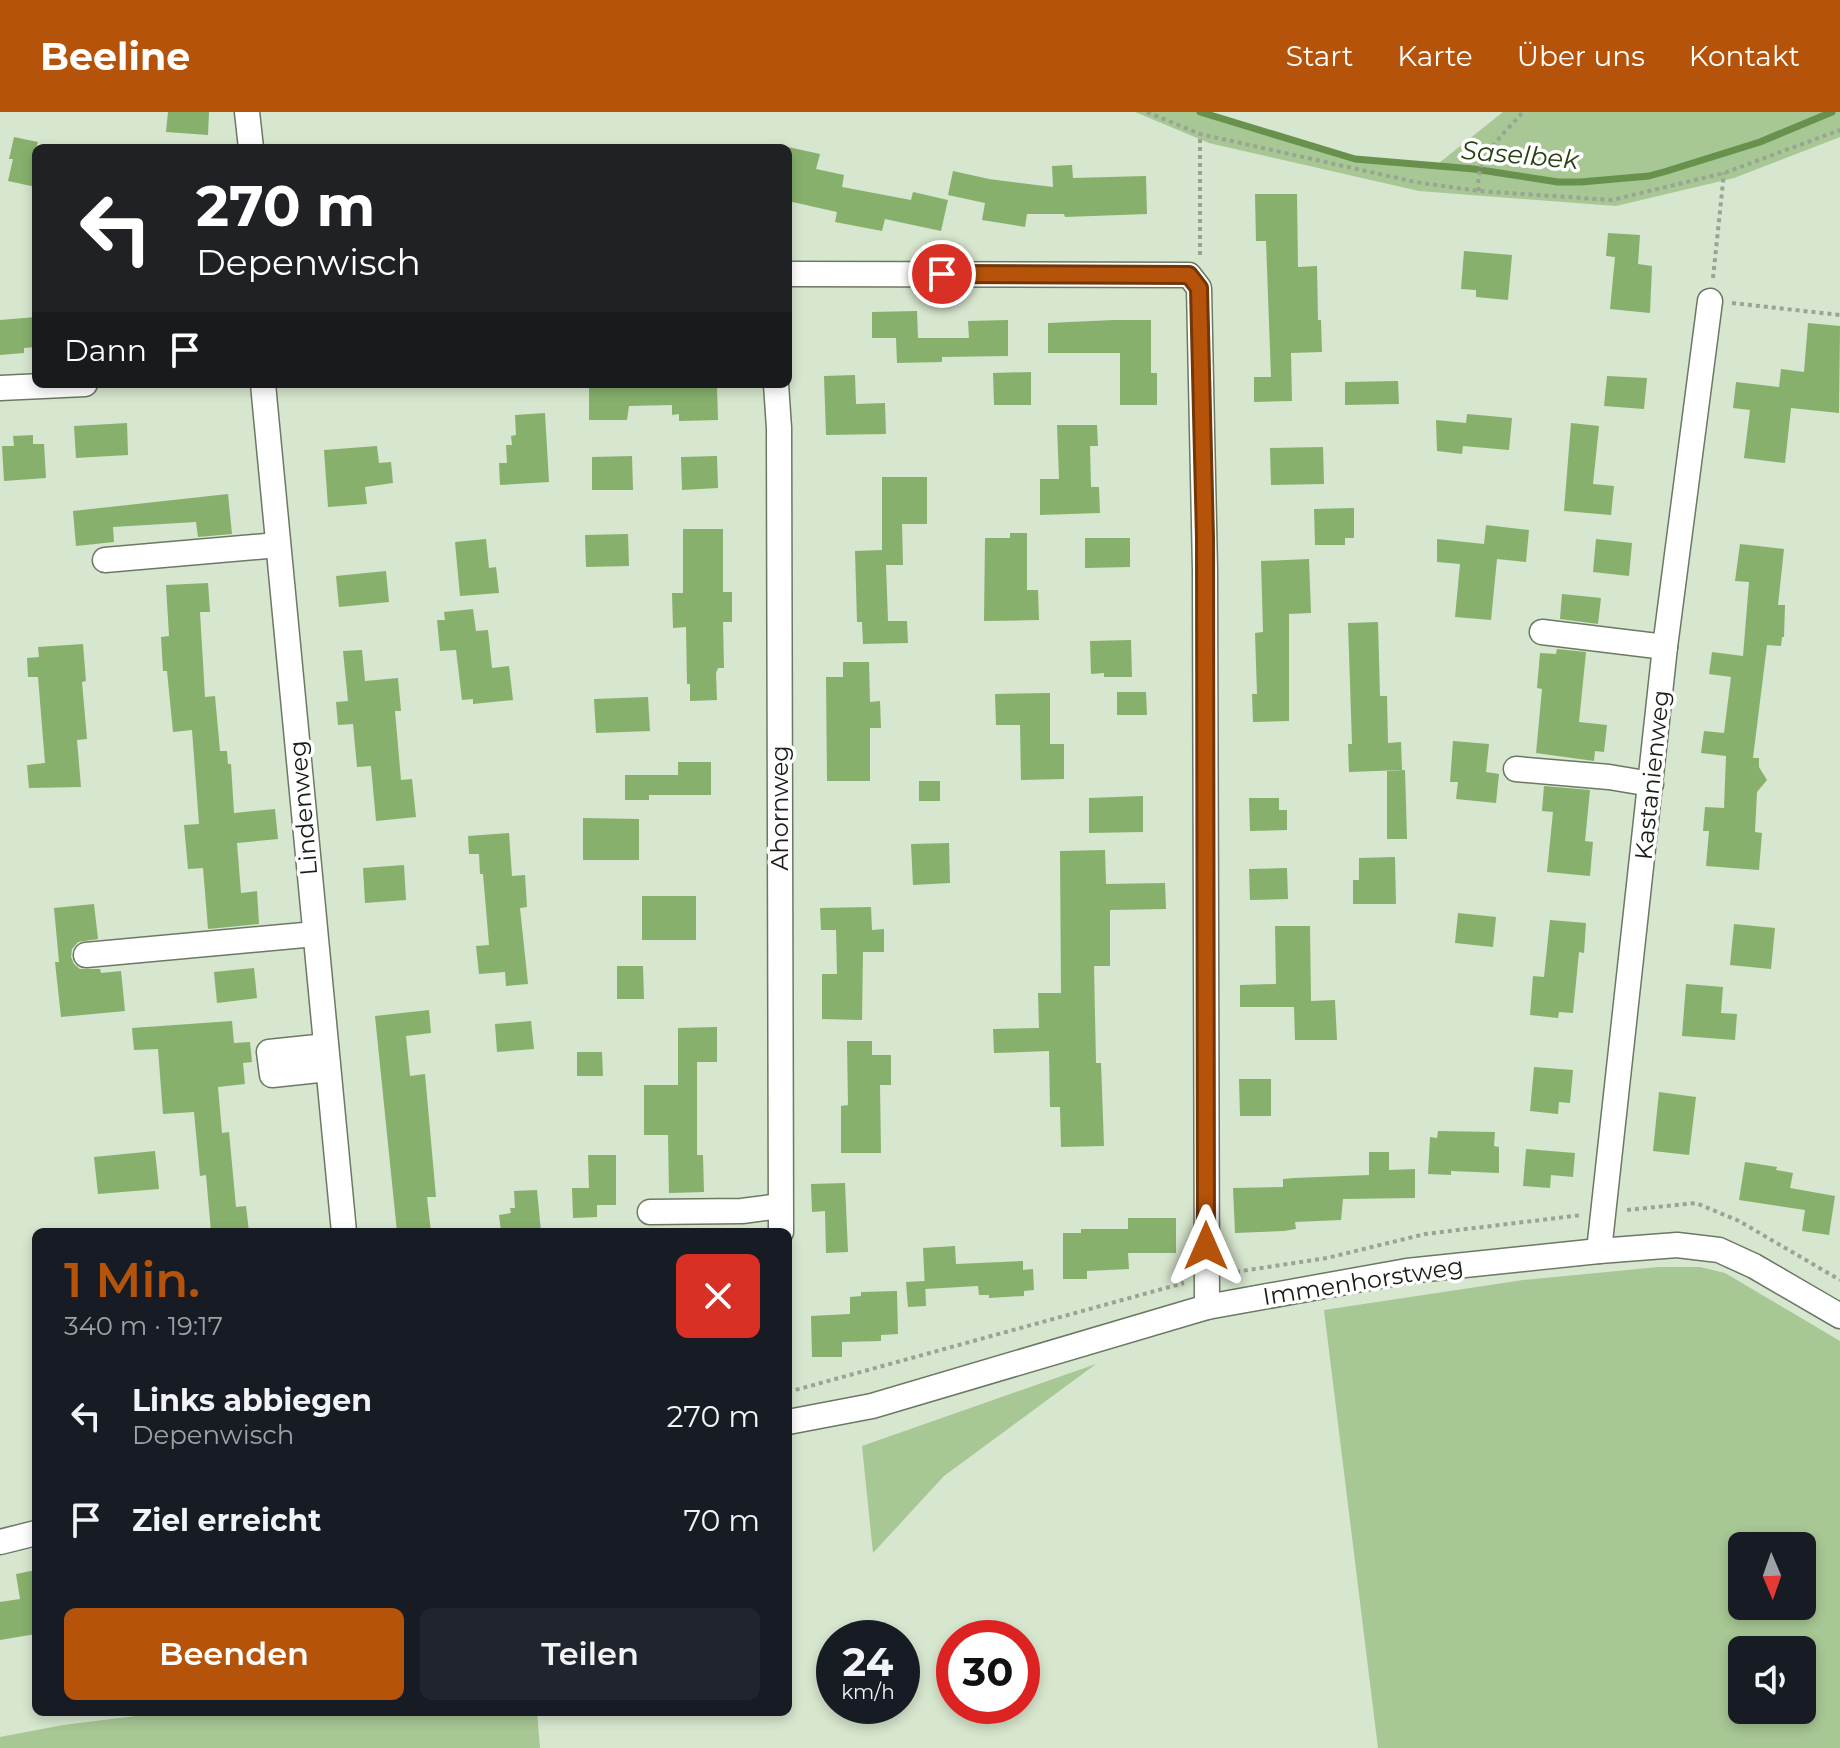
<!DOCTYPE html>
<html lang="de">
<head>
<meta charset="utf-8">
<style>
	:root { --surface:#171b24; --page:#20242c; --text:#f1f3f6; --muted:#9ea1a6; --accent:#b45309 }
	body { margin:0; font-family:Montserrat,sans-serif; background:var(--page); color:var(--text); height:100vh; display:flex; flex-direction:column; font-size:30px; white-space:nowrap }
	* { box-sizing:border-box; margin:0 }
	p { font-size:26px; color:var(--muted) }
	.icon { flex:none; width:44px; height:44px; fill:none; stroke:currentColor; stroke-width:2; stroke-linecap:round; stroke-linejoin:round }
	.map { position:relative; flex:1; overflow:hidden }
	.panel { position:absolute; left:32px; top:1116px; width:760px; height:488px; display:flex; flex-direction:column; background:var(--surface); border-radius:12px; box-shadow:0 4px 12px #0003 }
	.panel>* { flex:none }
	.banner { position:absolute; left:32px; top:32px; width:760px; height:244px; border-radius:12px; box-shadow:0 4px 12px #0003; background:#202124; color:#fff; overflow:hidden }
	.needle { width:52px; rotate:178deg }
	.tools { position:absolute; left:1728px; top:1420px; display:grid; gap:16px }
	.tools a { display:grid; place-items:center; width:88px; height:88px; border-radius:12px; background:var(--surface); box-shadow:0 4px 12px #0003; font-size:40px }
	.speed { position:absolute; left:816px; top:1508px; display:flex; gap:16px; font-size:40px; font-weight:700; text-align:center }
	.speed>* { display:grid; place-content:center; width:104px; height:104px; border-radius:50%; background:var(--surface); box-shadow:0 4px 12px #0003; line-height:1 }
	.speed small { font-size:20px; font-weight:400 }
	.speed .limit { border:12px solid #d22; background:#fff; color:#111 }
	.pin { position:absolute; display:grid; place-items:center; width:68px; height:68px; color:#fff; margin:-34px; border:4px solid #fff; border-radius:50%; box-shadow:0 2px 8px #0007 }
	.me { position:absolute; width:88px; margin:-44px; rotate:0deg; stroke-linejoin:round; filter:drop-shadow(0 0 6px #0008) }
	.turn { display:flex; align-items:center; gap:28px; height:168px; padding:0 32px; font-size:36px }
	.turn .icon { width:104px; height:104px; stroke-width:2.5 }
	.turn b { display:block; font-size:56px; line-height:68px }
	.then { display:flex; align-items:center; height:76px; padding:0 32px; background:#0003; gap:16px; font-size:30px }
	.round { display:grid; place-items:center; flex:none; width:84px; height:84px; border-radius:12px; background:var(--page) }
	.summary { display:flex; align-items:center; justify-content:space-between; height:136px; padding:0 32px }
	h1 { font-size:48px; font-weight:600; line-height:60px; color:var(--accent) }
	.button { display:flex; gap:16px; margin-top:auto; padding:16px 32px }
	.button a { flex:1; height:92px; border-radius:12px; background:var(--accent); color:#fff; font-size:32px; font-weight:600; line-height:92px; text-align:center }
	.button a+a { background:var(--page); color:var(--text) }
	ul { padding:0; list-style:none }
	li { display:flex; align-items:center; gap:24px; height:104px; padding:0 32px }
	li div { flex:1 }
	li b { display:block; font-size:30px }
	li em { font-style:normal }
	header { display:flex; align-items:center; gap:48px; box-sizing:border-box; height:112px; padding:0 40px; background:var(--accent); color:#fff }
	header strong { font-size:38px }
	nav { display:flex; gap:44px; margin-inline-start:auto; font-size:28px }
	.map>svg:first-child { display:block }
	.green { fill:#a7c794; fill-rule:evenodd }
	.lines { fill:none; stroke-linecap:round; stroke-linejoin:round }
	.stream { stroke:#68914e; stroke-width:7 }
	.building { fill:#87b06c }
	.minor-casing { stroke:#6b7963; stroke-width:27 }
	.path { stroke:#99a592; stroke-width:4; stroke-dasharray:4 4; stroke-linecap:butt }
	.minor { stroke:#fff; stroke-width:24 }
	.route-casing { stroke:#753606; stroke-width:20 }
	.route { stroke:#b45309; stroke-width:14 }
	.labels { text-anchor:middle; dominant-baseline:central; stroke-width:7; stroke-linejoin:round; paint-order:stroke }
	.street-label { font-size:24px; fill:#181e15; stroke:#fff }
	.water-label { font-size:26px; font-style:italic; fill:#274212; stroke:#fff }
</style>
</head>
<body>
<header>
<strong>Beeline</strong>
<nav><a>Start</a><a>Karte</a><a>Über uns</a><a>Kontakt</a></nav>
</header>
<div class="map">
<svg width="1840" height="1636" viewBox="0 0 1840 1636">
	<rect width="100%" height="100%" fill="#d7e6ce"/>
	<g class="green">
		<path d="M1135,0H1200L1355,47L1439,51L1503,0H1840V25L1734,66L1616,94L1419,79L1209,31Z"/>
		<path d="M1659,1155H1700L1725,1161L1840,1229V1636H1378L1324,1198L1523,1168ZM1742,1434H1802V1494H1742ZM1742,1538H1802V1598H1742Z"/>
		<path d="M1096,1252L944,1364L873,1441L862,1334Z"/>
		<path d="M169,1600H537L540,1636H0V1625L63,1613Z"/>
	</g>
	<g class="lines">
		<path class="stream" d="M1200,0L1355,47L1474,57L1558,70H1581L1649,64L1667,59L1760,30L1832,0"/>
	</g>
	<g class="building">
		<path d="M168,0H209L208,23L166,20Z"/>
		<path d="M14,25L38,30L36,36V75L8,69L13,47H9Z"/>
		<path d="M788,35L820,42L816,57L844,63L842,75L911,88L913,80L948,88L941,119L885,107L882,119L835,110L837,100L788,89Z"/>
		<path d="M1072,53L1073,66L1146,64L1147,102L1065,105L1064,102H1027L1025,115L982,108L985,91L948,83L953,59L989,67L1053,75L1052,54Z"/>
		<path d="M1255,82H1297L1298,155L1317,154L1318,208H1321L1322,240L1291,241L1292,289L1254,290V265H1271L1266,129H1256Z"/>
		<path d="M1608,121L1640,123L1638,152L1652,154L1650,201L1610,197L1615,145L1606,144Z"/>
		<path d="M1464,139L1512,143L1508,188L1476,185V178L1461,177Z"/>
		<path d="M917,199L918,226H969L968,209L1008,208V244L942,245V250L897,251L896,226H872V200Z"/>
		<path d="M36,205V235L24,236V241L0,243V208Z"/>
		<path d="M1114,208H1151V261H1157V293H1120V241H1048V211Z"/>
		<path d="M1808,211L1840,214L1839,301L1791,296L1785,351L1744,346L1750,298L1733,296L1736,270L1779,275L1781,257L1804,260Z"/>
		<path d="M1031,260V293H994L993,261Z"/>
		<path d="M855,263L856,292L885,291L886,322L826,323L824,264Z"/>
		<path d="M1607,264L1647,266L1644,297L1604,294Z"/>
		<path d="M1398,269L1399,292L1345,293V270Z"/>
		<path d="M660,272H705V275H717L718,308L679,309V302L672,303V293L629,294L627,308H589V276L661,274Z"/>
		<path d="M545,301L549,370L500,373L499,351H507L506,333H512L511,324L516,323L515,303Z"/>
		<path d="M1467,302L1512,306L1509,338L1463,334L1462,342L1437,339L1436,308L1466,311Z"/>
		<path d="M127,311L128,343L76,346L74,314Z"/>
		<path d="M1571,311L1599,314L1593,372L1614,374L1611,403L1564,399Z"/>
		<path d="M1057,313H1097L1098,334H1090L1091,375H1099L1100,401L1040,403V367H1059Z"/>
		<path d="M33,323V332H44L46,366L4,369L2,334H14L13,324Z"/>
		<path d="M377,334L379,351L391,350L393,371L365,375L367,392L328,395L324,338Z"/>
		<path d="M1323,335L1324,372L1271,373L1270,336Z"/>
		<path d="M632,344L633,378H592V345Z"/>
		<path d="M717,344L718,376L682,378L681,345Z"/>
		<path d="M882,365H927V412H902L903,453H886L888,509H907L908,531L863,532L862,510H857L855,439L882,438Z"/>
		<path d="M228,382L232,422L198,425L196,410L113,415L114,430L76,434L73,399Z"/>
		<path d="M1354,396V426H1345V433H1315L1314,397Z"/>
		<path d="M1486,413L1529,418L1526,450L1497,447L1491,508L1455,505L1460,452L1437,450V427L1484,432Z"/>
		<path d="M683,417H723V480H732V510H723L724,556H718L716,561L717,588L690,589V572H687L686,515L673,516L672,481H683Z"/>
		<path d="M1010,421H1027V478H1038L1039,508L984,509L985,426H1010Z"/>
		<path d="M628,422L629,454L586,455L585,423Z"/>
		<path d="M1085,426H1130V455L1085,456Z"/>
		<path d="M486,427L489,456L496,455L499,481L460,484L455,430Z"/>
		<path d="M1596,427L1632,431L1629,464L1593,460Z"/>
		<path d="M1740,432L1784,437L1778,493H1785L1784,525H1782L1781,534L1767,533L1753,646H1759V655L1767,668L1757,680L1755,720L1762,721L1759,758L1706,754L1709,719H1703L1705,695L1724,696L1726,644L1701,641L1704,619L1724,621L1731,565L1709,562L1712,540L1743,544L1749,470L1735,469Z"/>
		<path d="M1309,447L1311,501L1289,502V609L1253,610L1252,582H1257L1255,521L1263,520L1261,449Z"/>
		<path d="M386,459L389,490L339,495L336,464Z"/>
		<path d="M208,471L210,500H200L205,585L215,584L220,639H227L228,652H231L234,701L275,697L278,727L237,731L241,781L257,779L259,812L208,817L203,756L188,757L184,713L199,712L192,618L173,620L167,559H163L161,525L169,524L166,473Z"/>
		<path d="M1562,482L1601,486L1598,512L1560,507Z"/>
		<path d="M473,497L476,519L488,518L492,556L509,554L513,588L473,592V587L462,588L456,538L440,539L437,508H445L444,500Z"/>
		<path d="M1378,510L1380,584H1387L1388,631L1401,630L1402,658L1349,660L1348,632H1352L1348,511Z"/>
		<path d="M1131,528L1132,565H1104V561L1091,562L1090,529Z"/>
		<path d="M83,532L86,569L82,570L87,627L77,628L81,675L29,676L27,653L45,651L38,565H28L27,546L39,545L38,535Z"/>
		<path d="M1557,537L1586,540L1579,610L1607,613L1604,640L1595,639L1594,649L1536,641L1542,577L1537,576L1540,541L1556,542Z"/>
		<path d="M362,538L365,569L398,566L401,599H395L401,668L412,667L416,705L376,709L371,654L357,655L353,612L338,613L336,590L348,589L343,539Z"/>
		<path d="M843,550H869L870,590L880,589L881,616H870V669H827L826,565H843Z"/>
		<path d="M1117,580H1146L1147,603H1117Z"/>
		<path d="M1050,581V632H1064V667L1021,668L1020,613H996L995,582Z"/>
		<path d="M648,585L650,619L596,621L594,587Z"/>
		<path d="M1453,629L1489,632L1486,660L1499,662L1496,691L1456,687L1458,670H1450Z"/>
		<path d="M678,650H711V683H649V688H625V663H678Z"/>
		<path d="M1405,658L1407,727H1387V659Z"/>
		<rect x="919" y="669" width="21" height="20"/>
		<path d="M1544,674L1590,678L1585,729L1593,730L1590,764L1547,760L1553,700L1542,699Z"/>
		<path d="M1143,684V720L1089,721V686Z"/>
		<path d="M1249,686H1279V698H1287V718L1250,719Z"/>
		<path d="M583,706L639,707V748H583Z"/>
		<path d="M509,721L512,764L525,763L527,795L520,796L528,872L506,874L505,860L479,862L476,834L489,833L483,762H480L479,742H469L468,724Z"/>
		<path d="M949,731L950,771L913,773L911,732Z"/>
		<path d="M1105,738L1106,772L1165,771L1166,797L1110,798V854H1094L1096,951H1101L1104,1034L1061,1035L1060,995H1050L1049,939L994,941L993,917L1039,916L1038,881H1061L1060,739Z"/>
		<path d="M1395,745L1396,792H1353V768H1359V746Z"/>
		<path d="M404,753L406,788L365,791L363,756Z"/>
		<path d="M1287,756L1288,787L1250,788L1249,757Z"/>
		<rect x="642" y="784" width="54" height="44"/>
		<path d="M94,792L98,827L78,830L72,837L71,845L74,852L80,857H100L101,861L121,859L125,899L61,905L55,850H59L54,796Z"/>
		<path d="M871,795L872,818L884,817V840H863L862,908L822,907V862H837L836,818H821L820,796Z"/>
		<path d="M1458,801L1496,805L1493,835L1455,831Z"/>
		<path d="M1550,808L1586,811L1584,841L1579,840L1573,901L1559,900L1558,906L1530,903L1533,864L1544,865Z"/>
		<path d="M1734,812L1775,816L1771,857L1730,853Z"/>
		<path d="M1275,814H1310L1311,889L1335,888L1337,928H1295L1294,895H1240V873L1276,872Z"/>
		<path d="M617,854H643L644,887H617Z"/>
		<path d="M254,856L257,886L217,891L214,860Z"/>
		<path d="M1686,872L1723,875L1721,901L1737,902L1735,928L1682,924Z"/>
		<path d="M429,898L431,921L406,924L410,964L425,962L436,1085H427L431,1120H397L375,904Z"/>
		<path d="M232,909L234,931L250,930L252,950L243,951L245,972L218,975L222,1021L229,1020L236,1095L246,1094L249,1120H211L206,1063L200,1064L194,1000L163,1002L158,937L134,938L132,916Z"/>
		<path d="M531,909L534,937L497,940L495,912Z"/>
		<path d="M717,915V950H697V1043H703L704,1080L669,1081L668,1023H644V973H678V916Z"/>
		<path d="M847,929H872V943H891V973H880L881,1041H841V994L848,993Z"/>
		<path d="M577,940H602L603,964H577Z"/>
		<path d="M1534,955L1573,958L1570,991L1559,990L1558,1002L1530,999Z"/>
		<path d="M1239,967H1271V1004H1240Z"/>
		<path d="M1659,980L1696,985L1689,1043L1653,1039Z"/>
		<path d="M1438,1019L1495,1020L1494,1034L1499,1035V1061L1451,1059V1063L1428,1062L1430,1025L1437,1026Z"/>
		<path d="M1526,1037L1575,1041L1573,1065L1551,1063L1550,1076L1523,1074Z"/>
		<path d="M155,1039L159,1077L98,1082L94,1045Z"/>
		<path d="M1369,1040H1389V1058L1415,1057V1086L1343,1087L1341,1108L1295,1110L1296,1117L1284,1119L1235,1121L1233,1076L1283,1075V1067L1294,1066L1369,1063Z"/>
		<path d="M588,1043H616V1093H597V1105L573,1106L572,1076H589Z"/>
		<path d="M1745,1050L1777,1055L1776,1058L1793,1061L1790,1076L1835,1084L1829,1123L1802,1119L1805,1098L1739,1088Z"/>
		<path d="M845,1071L848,1140L826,1141L825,1099L812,1100L811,1072Z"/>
		<path d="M537,1078L541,1120H501L499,1103L511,1101L510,1096H515L514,1079Z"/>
		<path d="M1128,1106H1176V1141H1128L1129,1157L1087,1159V1167H1063V1121H1081V1117H1128Z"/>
		<path d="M955,1134L956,1152L1023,1149V1158L1033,1157L1034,1178L1024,1179V1184L989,1186V1183H979L978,1174L925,1177L923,1136Z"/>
		<path d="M925,1169L926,1194L908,1195L906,1170Z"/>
		<path d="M897,1179L898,1222L881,1223V1229L842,1230V1245H812L811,1204L850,1202V1185L861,1184V1180Z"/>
		<path d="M36,1458V1522L0,1528V1490L20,1487L16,1462Z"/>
	</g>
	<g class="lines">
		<g class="minor-casing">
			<g id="minor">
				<path d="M247,0L251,36"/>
				<path d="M788,162L1189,163L1199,176L1205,458L1207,1195"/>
				<path d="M263,272L344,1120"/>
				<path d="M776,272L779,316L781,1120"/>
				<path d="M0,276L85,272"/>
				<path d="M105,448L278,433"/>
				<path d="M1542,520L1665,535"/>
				<path d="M1516,657L1609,665L1651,672"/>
				<path d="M86,843L315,822"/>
				<path d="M326,934L269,940L272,963L328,957"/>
				<path d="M650,1100L742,1099L780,1094"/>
				<path d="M1599,1139L1665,535L1710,189"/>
				<path d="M788,1310L872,1294L1207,1195L1407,1159L1599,1139L1677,1133L1719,1138L1754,1154L1840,1204"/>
				<path d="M0,1430L36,1421"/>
			</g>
		</g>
		<g class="path">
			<path d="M1147,0L1200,22L1415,70L1479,79L1612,88L1724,61L1840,18"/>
			<path d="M1479,79C1473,47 1504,22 1523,0"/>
			<path d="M1200,143V22"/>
			<path d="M1713,166L1724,61"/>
			<path d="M1732,191L1840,203"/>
			<path d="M1627,1098L1696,1091L1739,1109L1840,1168"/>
			<path d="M1228,1161L1327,1146L1425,1122L1582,1103"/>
			<path d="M788,1280L1184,1171"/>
		</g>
		<use href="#minor" class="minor"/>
	</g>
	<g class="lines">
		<g class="route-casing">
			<path id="route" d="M942,162L1189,163L1199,176L1205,426L1206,1134"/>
		</g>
		<use href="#route" class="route"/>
	</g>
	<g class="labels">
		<g class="street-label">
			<text transform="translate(1652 663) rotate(-84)">Kastanienweg</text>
			<text transform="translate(303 696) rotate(-95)">Lindenweg</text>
			<text transform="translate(779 696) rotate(-90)">Ahornweg</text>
			<text transform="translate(1363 1169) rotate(-9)">Immenhorstweg</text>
		</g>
		<g class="water-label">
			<text transform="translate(1520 43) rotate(5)">Saselbek</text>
		</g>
	</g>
</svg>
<div class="tools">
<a><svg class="needle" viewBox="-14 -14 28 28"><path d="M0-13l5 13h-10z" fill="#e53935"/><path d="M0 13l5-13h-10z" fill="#9ea1a6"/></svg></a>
<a><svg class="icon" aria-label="sound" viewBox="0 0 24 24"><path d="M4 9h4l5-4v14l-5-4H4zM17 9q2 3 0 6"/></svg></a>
</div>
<div class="speed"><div>24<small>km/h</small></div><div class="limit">30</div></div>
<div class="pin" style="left:942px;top:162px;background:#d93025"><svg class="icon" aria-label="arrive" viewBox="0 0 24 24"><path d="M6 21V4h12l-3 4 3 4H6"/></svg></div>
<svg class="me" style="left:1206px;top:1134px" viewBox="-20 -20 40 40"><path d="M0-17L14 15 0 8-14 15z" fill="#b45309" stroke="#fff" stroke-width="4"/></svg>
<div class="banner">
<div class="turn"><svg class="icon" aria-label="left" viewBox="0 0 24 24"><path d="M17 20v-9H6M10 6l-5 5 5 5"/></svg><div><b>270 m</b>Depenwisch</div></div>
<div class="then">Dann<svg class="icon" aria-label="arrive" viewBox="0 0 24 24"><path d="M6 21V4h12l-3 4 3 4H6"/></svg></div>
</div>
<section class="panel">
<div class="summary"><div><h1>1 Min.</h1><p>340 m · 19:17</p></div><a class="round" style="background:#d93025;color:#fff"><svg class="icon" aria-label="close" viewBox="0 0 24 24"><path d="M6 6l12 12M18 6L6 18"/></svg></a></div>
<ul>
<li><svg class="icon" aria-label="left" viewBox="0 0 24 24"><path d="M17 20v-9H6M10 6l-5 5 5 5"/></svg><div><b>Links abbiegen</b><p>Depenwisch</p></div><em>270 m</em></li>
<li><svg class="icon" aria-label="arrive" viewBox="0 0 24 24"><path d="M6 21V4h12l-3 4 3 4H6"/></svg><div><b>Ziel erreicht</b></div><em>70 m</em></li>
</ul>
<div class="button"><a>Beenden</a><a>Teilen</a></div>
</section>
</div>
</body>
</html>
